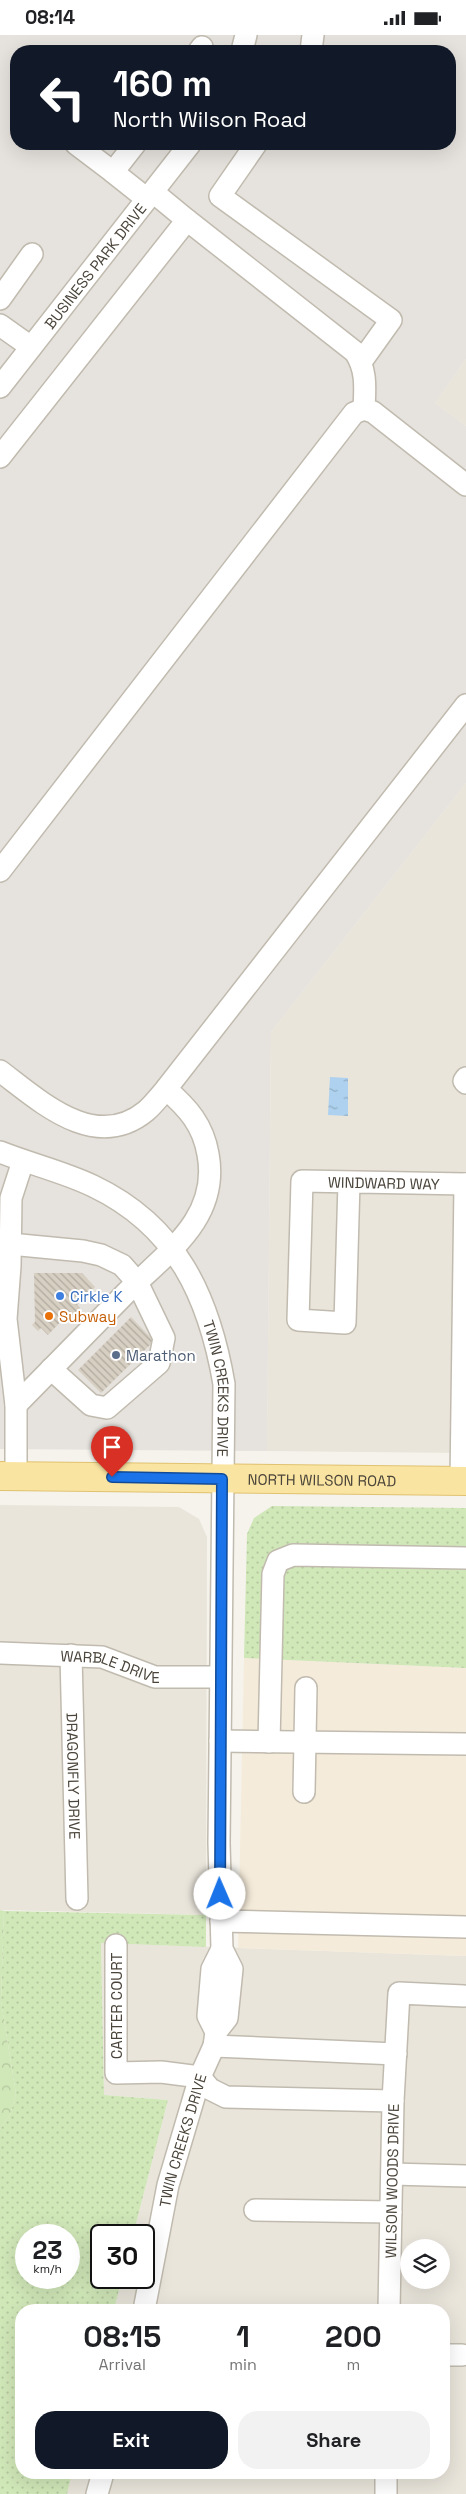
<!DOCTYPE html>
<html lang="en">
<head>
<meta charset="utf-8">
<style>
	:root { --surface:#fff; --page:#f2f2f2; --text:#202124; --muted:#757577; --accent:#111827 }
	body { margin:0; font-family:"Space Grotesk",sans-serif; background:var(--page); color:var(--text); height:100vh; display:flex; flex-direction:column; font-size:19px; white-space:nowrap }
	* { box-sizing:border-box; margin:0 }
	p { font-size:16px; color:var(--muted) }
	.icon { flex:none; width:28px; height:28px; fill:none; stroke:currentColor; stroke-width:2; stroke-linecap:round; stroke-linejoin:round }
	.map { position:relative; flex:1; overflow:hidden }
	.panel { position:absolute; left:15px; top:2269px; width:435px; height:175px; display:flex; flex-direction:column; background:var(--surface); border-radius:20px; box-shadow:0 5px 20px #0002 }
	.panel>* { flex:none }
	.banner { position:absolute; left:10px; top:10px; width:446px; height:105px; border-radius:20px; box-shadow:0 5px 20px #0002; background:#111827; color:#fff; overflow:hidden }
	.fabs { position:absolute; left:400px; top:2204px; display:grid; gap:10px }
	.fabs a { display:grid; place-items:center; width:50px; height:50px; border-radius:50%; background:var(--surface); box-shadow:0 5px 20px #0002; font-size:25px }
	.speed { position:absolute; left:15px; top:2189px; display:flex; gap:10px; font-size:25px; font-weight:700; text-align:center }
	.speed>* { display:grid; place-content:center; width:65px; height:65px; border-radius:50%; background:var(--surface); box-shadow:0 5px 20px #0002; line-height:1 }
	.speed small { font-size:12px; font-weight:400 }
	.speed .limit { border:2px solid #111; border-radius:8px; background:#fff; color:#111 }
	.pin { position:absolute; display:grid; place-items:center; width:42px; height:42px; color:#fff; margin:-51px -21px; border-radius:50% 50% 50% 0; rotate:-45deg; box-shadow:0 0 5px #0007 }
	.pin .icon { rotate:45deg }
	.me { position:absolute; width:55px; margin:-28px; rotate:359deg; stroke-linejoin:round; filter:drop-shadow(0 0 4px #0008) }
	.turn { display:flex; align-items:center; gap:18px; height:105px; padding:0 20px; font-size:22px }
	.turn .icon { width:65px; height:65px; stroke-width:2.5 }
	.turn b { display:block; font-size:35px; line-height:42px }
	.eta { display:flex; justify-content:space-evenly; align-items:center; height:85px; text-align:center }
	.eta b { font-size:30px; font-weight:700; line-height:35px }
	.action { display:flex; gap:10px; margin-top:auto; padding:10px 20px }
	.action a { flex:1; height:58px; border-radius:20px; background:var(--accent); color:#fff; font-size:20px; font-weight:700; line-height:58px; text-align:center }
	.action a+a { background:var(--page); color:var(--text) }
	.status { display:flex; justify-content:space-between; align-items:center; height:35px; padding:0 25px; background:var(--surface); direction:ltr }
	.status svg { height:14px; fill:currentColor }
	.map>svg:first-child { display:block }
	.residential { fill:#e9e5db; fill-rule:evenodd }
	.commercial { fill:#f5ebda }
	.industrial { fill:#e6e2dd; fill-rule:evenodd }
	.grass { fill:url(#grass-dots); fill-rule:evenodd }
	.forest { fill:url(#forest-crowns) }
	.water { fill:url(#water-ripples) }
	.building { fill:url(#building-back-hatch) }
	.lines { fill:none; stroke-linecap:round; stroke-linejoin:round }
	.minor-casing { stroke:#c1bbaf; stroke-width:24 }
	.major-casing { stroke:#e0c270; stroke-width:30 }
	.minor { stroke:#fff; stroke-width:21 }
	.major { stroke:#fae4a1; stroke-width:28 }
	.route-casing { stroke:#114b97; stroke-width:12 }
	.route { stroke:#1a73e8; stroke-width:9 }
	.shop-dot { fill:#3f7fe0; stroke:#fff; stroke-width:2 }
	.food-dot { fill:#e8710a; stroke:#fff; stroke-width:2 }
	.service-dot { fill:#5c6f8a; stroke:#fff; stroke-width:2 }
	.labels { text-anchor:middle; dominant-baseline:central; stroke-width:4; stroke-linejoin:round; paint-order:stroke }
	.street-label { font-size:15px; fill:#4a443a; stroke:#fff }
	.shop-label { font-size:15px; fill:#366cbe; stroke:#fff; text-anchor:start }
	.food-label { font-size:15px; fill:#c56008; stroke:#fff; text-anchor:start }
	.service-label { font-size:15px; fill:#4e5e75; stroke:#fff; text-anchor:start }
</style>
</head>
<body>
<div class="status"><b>08:14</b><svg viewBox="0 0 49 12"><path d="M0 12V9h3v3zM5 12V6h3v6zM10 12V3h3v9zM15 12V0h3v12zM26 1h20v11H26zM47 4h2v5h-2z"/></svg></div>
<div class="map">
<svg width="466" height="2459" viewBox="0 0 466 2459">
	<defs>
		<pattern id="grass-dots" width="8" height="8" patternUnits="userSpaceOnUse" patternTransform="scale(1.25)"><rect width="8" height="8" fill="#d0e7b8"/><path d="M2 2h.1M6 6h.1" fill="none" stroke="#b4c79f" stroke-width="1.8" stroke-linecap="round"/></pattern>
		<pattern id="forest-crowns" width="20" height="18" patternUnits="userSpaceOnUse" patternTransform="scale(1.25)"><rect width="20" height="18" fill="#d0e7b8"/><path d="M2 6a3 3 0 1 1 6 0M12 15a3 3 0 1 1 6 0" fill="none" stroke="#b4c79f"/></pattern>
		<pattern id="water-ripples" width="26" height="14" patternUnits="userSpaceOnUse" patternTransform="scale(1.25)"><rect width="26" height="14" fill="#add1ee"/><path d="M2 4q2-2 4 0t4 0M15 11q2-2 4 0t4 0" fill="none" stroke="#8fabc2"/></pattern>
		<pattern id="building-back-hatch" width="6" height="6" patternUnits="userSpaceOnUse" patternTransform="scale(1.25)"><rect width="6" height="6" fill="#d7cfc2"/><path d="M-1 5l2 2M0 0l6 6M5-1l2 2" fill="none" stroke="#b0aa9f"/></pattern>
	</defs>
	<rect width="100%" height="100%" fill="#f5f3ec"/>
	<g class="residential">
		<path d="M466,324V391L435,368Z"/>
		<path d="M466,748V1418L267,1416L271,997Z"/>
		<path d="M0,1470L179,1472L199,1484L207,1502L206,1880L0,1875Z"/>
		<path d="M101,1908L466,1921V2459H67L72,2438H444V2275H114L122,2243L144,2242V2200H133L168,2065L104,2060ZM409,2212H441V2245H409Z"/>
	</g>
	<path class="commercial" d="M244,1623L466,1633V1921L238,1913Z"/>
	<path class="industrial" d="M0,0H466V324L435,368L466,391V748L271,997L267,1416L0,1414ZM16,16H450V109H16Z"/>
	<g class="grass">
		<path d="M272,1471L466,1473V1633L244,1623L247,1499L254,1483Z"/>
		<path d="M4,1876L206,1880V1912L101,1908L104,2060L168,2065L133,2200H101V2242L122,2243L114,2275H21V2438H72L67,2459H0V2094L10,2080L16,2059L1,1966ZM26,2200H69V2242H26Z"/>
	</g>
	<path class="forest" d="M0,1875L4,1876L1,1966L16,2059L10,2080L0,2094Z"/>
	<path class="water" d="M330,1042L348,1043V1081L328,1080Z"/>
	<g class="building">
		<path d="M34,1238H82L95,1252L77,1270L80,1273L68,1284L65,1282L48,1300L41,1293L38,1296L32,1290L35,1287Z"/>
		<path d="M131,1282L154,1306L101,1358L78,1335Z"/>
	</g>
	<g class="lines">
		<g class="minor-casing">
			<g id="minor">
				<path d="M199,16L202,12"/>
				<path d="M242,16L246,0"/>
				<path d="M311,16L313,0"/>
				<path d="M76,109L113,137L135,109"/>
				<path d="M256,109L220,161L391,285L361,327"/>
				<path d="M113,137L147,164"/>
				<path d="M187,185L355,317C367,335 365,353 364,374"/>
				<path d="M0,264L32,219"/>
				<path d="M0,290L31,312"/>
				<path id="s1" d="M0,352L190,109"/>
				<path d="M0,422L187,185L153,157"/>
				<path d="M0,836L354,378L364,374L373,377L466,450"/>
				<path d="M0,1036C40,1066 95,1118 146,1076C153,1070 160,1061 166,1054L466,670"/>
				<path d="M466,1043L464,1046L466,1048"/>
				<path id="s2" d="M0,1117C30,1129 64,1137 93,1151C177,1191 209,1262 224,1349L219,1808L222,1914L232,1934L227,1983L216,1997"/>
				<path id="s3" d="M349,1147L345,1288L298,1285L302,1146C357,1147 411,1148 466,1149"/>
				<path d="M10,1209L83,1216L101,1220L122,1230L137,1247L164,1303L159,1328L107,1373L91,1370L51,1334"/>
				<path d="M16,1370C52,1333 89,1296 125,1259C166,1218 220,1184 208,1119C203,1090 188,1073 166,1054"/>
				<path d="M16,1442V1370L6,1284L10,1231L11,1163L23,1126"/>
				<path d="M461,1446L465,1149"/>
				<path id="s4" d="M0,1618L102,1622L155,1642H220"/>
				<path id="s5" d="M71,1620L77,1864"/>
				<path d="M220,1706L466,1709"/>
				<path d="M269,1707L273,1539L278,1526L293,1520L466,1523"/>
				<path d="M304,1757L306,1653"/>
				<path d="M221,1886L466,1892"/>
				<path d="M116,1910V2038L161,2037L200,2042L210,2054L226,2062L393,2066"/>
				<path d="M214,2011L396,2019"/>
				<path d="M392,2139L466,2141"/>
				<path d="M255,2175L391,2177"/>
				<path id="s6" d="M144,2275L168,2150L200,2042L214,2011L216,1997L208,1981L212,1934L222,1914"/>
				<path id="s7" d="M389,2275L393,2066L399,1958L464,1961"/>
				<path d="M444,2320H462"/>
				<path d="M97,2459L103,2438"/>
				<path d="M386,2459V2438"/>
			</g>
		</g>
		<g class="major-casing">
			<g id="major">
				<path id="s8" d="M0,1441L466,1446"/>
			</g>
		</g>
		<use href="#minor" class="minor"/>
		<use href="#major" class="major"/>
	</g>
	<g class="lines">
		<g class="route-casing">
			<path id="route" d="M112,1442L222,1444L220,1859"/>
		</g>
		<use href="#route" class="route"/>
	</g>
	<circle class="shop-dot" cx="60" cy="1261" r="5"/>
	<circle class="food-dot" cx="49" cy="1281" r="5"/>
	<circle class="service-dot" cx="116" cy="1320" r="5"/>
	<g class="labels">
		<g class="street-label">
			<text stroke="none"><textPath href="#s1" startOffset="154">BUSINESS PARK DRIVE</textPath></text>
			<text stroke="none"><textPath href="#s3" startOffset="409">WINDWARD WAY</textPath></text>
			<text stroke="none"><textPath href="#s2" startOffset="351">TWIN CREEKS DRIVE</textPath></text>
			<text stroke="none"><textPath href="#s8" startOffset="322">NORTH WILSON ROAD</textPath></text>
			<text stroke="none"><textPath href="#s4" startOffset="112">WARBLE DRIVE</textPath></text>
			<text stroke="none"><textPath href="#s5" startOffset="121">DRAGONFLY DRIVE</textPath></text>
			<text transform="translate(116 1971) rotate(-90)">CARTER COURT</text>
			<text stroke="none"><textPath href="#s6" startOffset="174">TWIN CREEKS DRIVE</textPath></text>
			<text stroke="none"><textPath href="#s7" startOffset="129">WILSON WOODS DRIVE</textPath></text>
		</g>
		<g class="shop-label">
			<text x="70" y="1261">Cirkle K</text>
		</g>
		<g class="food-label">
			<text x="59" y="1281">Subway</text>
		</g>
		<g class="service-label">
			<text x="126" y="1320">Marathon</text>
		</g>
	</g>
</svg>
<div class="fabs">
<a><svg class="icon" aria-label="layers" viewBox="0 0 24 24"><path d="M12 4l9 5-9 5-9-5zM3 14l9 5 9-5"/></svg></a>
</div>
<div class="speed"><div>23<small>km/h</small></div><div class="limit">30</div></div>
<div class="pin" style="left:112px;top:1442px;background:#d93025"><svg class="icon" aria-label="arrive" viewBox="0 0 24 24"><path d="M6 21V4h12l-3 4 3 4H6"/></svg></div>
<svg class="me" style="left:220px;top:1859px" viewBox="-20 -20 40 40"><circle r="19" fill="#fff"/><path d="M0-13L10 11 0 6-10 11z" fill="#1a73e8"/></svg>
<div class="banner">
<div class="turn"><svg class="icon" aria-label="left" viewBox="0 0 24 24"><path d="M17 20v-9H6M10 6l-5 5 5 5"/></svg><div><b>160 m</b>North Wilson Road</div></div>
</div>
<section class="panel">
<div class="eta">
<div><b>08:15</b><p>Arrival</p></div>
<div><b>1</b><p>min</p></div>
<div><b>200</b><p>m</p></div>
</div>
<div class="action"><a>Exit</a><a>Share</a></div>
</section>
</div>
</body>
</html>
